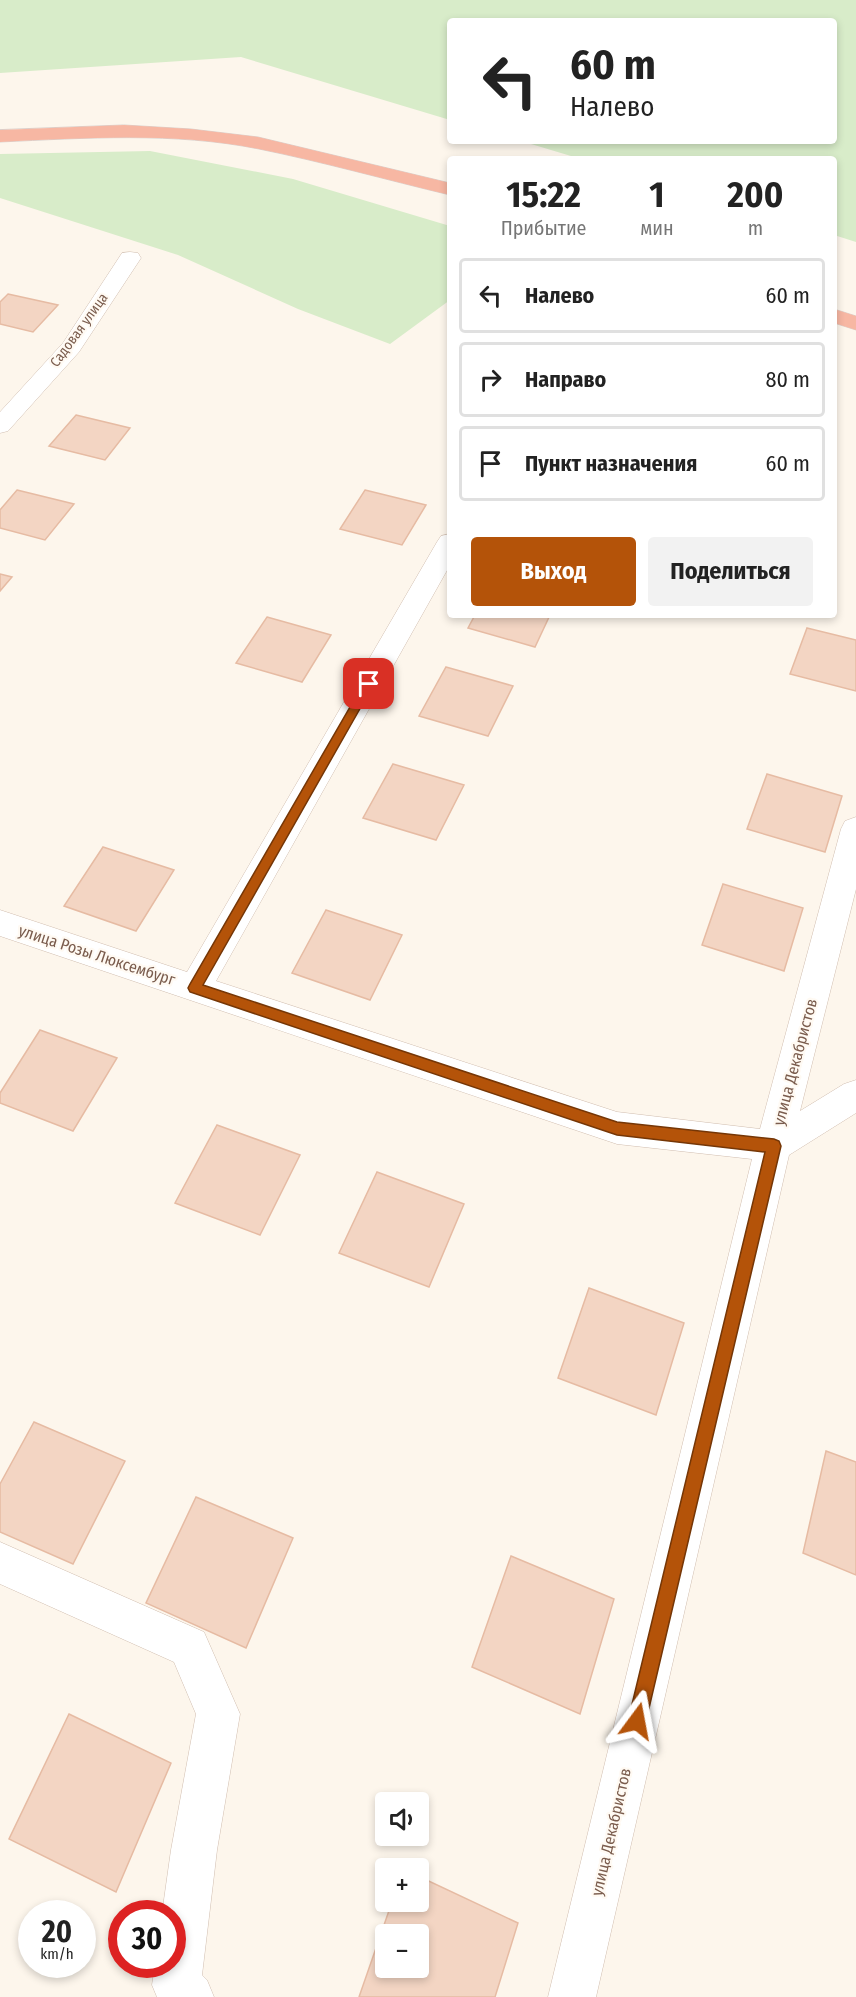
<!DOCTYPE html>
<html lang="ru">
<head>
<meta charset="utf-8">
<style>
	:root { --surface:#fff; --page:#f2f2f2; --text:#222; --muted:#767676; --line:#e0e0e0; --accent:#b45309 }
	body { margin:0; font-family:"Fira Sans Condensed",sans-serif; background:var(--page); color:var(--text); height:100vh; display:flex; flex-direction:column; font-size:22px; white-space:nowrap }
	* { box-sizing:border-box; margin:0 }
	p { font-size:20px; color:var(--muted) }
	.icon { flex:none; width:33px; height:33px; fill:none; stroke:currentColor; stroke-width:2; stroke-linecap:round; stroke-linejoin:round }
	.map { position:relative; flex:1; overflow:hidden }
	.side { position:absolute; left:447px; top:156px; width:390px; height:462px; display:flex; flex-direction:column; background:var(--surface); border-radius:6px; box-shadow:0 3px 9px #0003 }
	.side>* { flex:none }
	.hud { position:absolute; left:447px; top:18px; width:390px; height:126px; border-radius:6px; box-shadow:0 3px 9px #0003; background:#fff; color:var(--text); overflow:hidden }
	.controls { position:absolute; left:375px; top:1792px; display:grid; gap:12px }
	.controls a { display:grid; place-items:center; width:54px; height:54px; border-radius:6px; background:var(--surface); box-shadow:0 3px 9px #0003; font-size:30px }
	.speed { position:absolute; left:18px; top:1900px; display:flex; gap:12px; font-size:30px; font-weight:700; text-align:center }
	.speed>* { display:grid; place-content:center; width:78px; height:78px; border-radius:50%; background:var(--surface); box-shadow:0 3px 9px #0003; line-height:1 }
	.speed small { font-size:15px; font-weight:400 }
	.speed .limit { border:9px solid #d22; background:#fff; color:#111 }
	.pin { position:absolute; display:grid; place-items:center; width:51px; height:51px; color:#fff; margin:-26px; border-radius:12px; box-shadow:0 3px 9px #0006 }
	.me { position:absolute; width:66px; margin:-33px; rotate:13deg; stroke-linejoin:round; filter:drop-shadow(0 0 4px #0008) }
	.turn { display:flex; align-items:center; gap:21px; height:126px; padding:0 24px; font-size:27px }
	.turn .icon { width:78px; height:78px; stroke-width:2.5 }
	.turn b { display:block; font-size:42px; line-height:51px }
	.eta { display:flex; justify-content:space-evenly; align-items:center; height:102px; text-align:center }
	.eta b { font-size:36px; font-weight:700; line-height:42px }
	.action { display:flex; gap:12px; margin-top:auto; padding:12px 24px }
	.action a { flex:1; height:69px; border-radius:6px; background:var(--accent); color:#fff; font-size:24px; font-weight:700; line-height:69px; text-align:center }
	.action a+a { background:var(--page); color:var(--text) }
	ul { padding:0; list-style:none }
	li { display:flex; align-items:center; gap:18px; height:75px; margin:0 12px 9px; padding:0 12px; border:3px solid var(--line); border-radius:6px }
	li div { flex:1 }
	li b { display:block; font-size:22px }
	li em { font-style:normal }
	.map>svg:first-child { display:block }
	.green { fill:#d8ecc9 }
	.building { fill:#f3d5c3; stroke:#e6bba3; stroke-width:1.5; fill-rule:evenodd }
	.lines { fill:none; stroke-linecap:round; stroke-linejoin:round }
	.street-casing { stroke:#d1beb0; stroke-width:1 }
	.highway-casing { stroke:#dad1cd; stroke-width:1 }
	.street { fill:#fff; fill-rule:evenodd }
	.highway { fill:#f7b7a3; fill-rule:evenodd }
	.route { fill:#b45309; stroke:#753606; stroke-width:1.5 }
	.labels { text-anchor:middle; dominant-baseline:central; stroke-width:4.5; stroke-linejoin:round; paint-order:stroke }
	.far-street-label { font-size:14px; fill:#7a5c4d; stroke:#fffaf3 }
	.street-label { font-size:16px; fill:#7a5c4d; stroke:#fffaf3 }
</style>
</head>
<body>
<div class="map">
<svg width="856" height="1997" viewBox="0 0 856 1997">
	<rect width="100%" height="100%" fill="#fdf6ec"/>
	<g class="green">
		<path d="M0,0H856V242L834,235V159H581L521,141H834V21H450V120L241,57L0,73Z"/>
		<path d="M150,151L293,179L450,226V300L390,344L298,309L178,255L0,198V154Z"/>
	</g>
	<g class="building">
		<path d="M8,294L58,305L33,332L0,324V302Z"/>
		<path d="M76,415L130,428L105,460L49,446Z"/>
		<path d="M17,490L74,504L45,540L0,528V510Z"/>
		<path d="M365,490L426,505L402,545L340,529Z"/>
		<path d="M0,574L12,577L0,591Z"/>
		<path d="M475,615H550L535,647L468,628Z"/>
		<path d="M267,617L331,635L302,682L236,663Z"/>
		<path d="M807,628L856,640V691L790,674Z"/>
		<path d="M446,667L513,686L488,736L419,716Z"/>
		<path d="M393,764L464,785L436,840L363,818Z"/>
		<path d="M767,774L842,796L825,852L747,829Z"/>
		<path d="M103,847L174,870L136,931L64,906Z"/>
		<path d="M723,884L803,908L784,971L702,945Z"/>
		<path d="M326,910L402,935L370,1000L292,973Z"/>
		<path d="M40,1030L117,1058L73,1131L0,1103V1093Z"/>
		<path d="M217,1125L300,1155L260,1235L175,1203Z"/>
		<path d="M377,1172L464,1204L429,1287L339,1253Z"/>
		<path d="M589,1288L684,1323L656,1415L558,1378Z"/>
		<path d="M34,1422L125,1461L73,1564L0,1532V1484Z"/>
		<path d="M826,1451L856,1462V1575L803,1553Z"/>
		<path d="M196,1497L293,1538L246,1648L146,1603Z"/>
		<path d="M511,1556L614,1599L580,1714L472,1667Z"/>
		<path d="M69,1714L171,1763L116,1892L9,1839Z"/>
		<path d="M418,1876L518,1923L495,1997H359L392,1902H418ZM386,1935H418V1968H386Z"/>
	</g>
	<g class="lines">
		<g class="street-casing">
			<g id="street">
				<path d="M130,252L138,253L141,258L79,352L8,431L0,433V412L63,343L122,253Z"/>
				<path d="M450,534V565L216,981L617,1112L760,1129L841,829L845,821L856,817V889L800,1111L844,1084L856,1080V1113L789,1155L596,1997H548L752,1159L617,1144L0,936V910L187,972L437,542L441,536Z"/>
				<path d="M0,1542L204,1632L240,1714L217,1850L202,1975L207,1980L214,1997H157L152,1985L155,1965H172V1914H162L171,1850L196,1714L174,1662L0,1584Z"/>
			</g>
		</g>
		<g class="highway-casing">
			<g id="highway">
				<path d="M124,125L191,129L258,137L450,183V195C387,180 323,162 259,149C174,132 86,138 0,142V130Z"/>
				<path d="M834,309L856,316V330L834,323Z"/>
			</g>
		</g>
		<use href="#street" class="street"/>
		<use href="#highway" class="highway"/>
	</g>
	<path class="route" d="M369,679L374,684L203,985L617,1122L774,1139L779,1141L781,1146L646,1721L644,1727L637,1730L631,1727L628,1721L765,1152L617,1135L190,992L188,988L190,984L365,681Z"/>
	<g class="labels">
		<g class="far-street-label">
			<text transform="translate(79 330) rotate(-54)">Садовая улица</text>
		</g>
		<g class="street-label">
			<text transform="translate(97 955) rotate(18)">улица Розы Люксембург</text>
			<text transform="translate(795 1062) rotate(-75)">улица Декабристов</text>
			<text transform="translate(611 1832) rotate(-77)">улица Декабристов</text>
		</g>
	</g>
</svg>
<div class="controls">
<a><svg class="icon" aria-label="sound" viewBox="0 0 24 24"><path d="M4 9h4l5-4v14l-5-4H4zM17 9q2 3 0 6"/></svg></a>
<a>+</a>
<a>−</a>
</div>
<div class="speed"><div>20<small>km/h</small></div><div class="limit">30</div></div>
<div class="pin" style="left:369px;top:684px;background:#d93025"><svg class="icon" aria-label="arrive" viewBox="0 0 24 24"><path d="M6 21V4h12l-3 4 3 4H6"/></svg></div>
<svg class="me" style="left:637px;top:1721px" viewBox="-20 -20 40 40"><path d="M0-17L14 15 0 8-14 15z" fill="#b45309" stroke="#fff" stroke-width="4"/></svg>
<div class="hud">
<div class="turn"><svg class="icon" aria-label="left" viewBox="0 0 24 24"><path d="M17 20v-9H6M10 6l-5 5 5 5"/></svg><div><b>60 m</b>Налево</div></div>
</div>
<section class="side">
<div class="eta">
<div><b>15:22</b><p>Прибытие</p></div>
<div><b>1</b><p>мин</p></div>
<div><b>200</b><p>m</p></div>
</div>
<ul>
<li><svg class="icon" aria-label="left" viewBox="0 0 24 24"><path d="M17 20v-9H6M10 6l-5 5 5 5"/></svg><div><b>Налево</b></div><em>60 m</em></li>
<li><svg class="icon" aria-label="right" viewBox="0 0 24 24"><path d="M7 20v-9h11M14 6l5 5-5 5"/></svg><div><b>Направо</b></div><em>80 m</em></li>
<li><svg class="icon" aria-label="arrive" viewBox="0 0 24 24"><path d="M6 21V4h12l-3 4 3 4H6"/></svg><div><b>Пункт назначения</b></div><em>60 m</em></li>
</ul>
<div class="action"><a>Выход</a><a>Поделиться</a></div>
</section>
</div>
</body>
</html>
